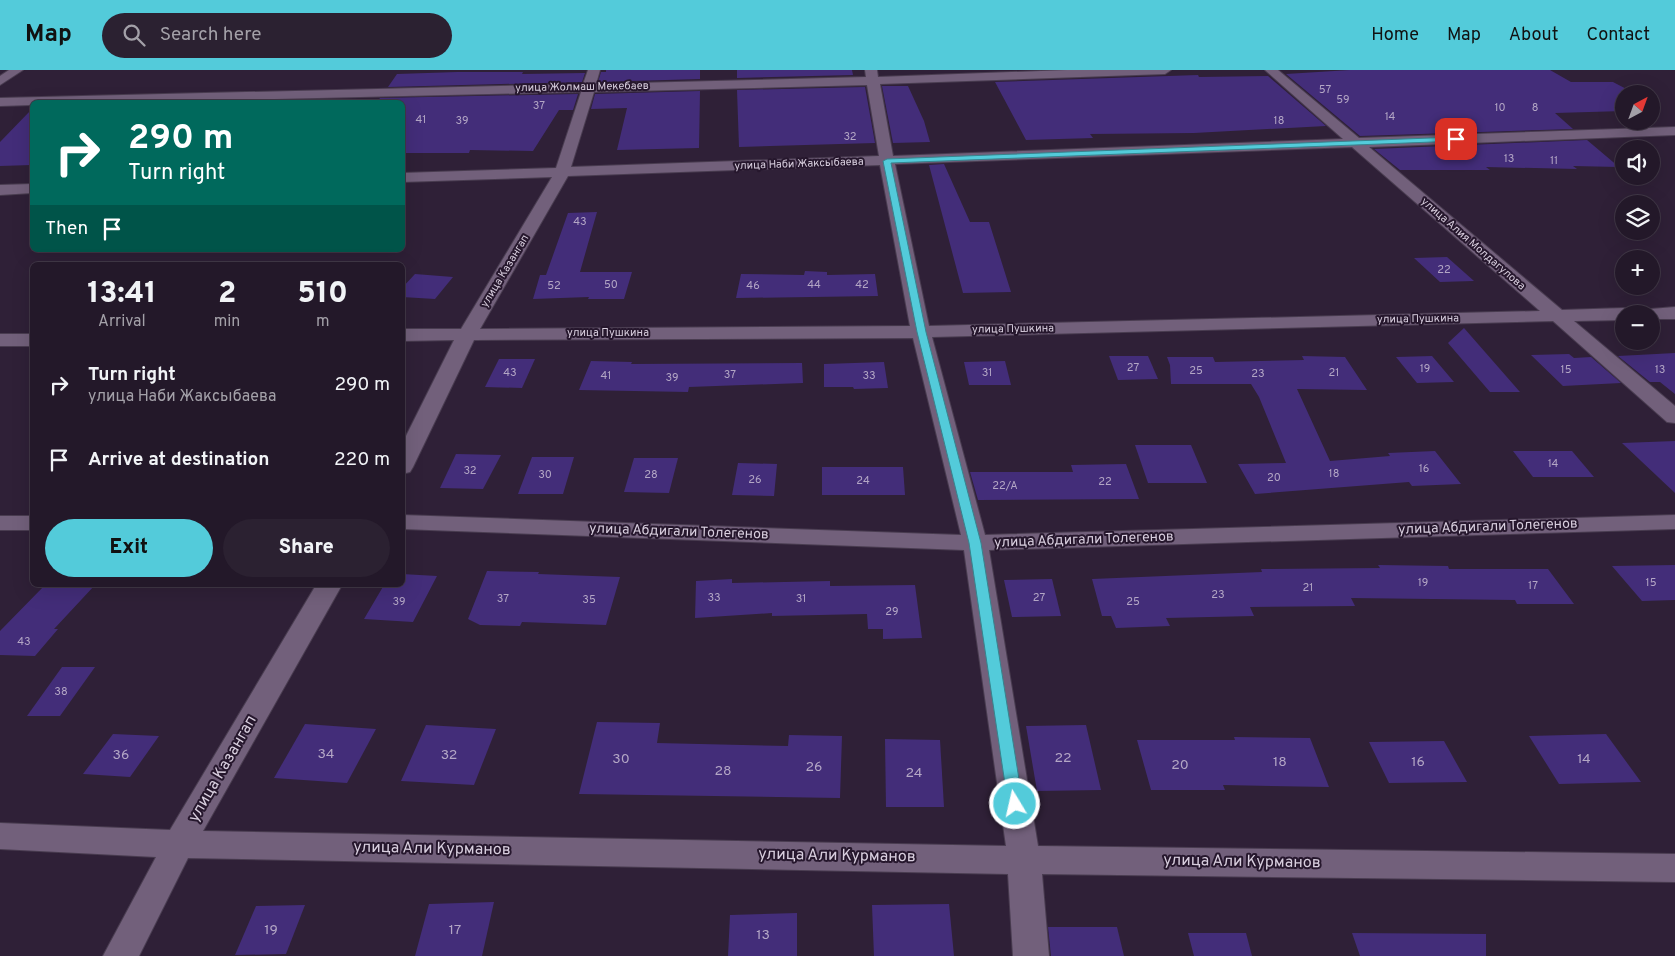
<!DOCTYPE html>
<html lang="en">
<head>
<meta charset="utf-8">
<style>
	:root { --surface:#231829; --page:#2b2131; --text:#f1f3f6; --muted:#a3a0a8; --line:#403746; --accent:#53cbda }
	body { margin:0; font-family:Overpass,sans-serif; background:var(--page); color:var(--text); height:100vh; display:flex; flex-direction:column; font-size:19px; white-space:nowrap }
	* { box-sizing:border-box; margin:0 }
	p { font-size:16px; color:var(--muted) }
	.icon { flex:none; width:28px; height:28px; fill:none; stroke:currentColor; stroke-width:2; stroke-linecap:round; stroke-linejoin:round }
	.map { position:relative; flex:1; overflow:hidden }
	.side { position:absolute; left:30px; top:192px; width:375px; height:325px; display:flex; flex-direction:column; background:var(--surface); border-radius:8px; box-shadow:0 5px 20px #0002,0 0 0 1px var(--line) }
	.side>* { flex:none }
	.guide { position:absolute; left:30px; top:30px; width:375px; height:152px; border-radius:8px; box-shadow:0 5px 20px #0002,0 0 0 1px var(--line); background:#00695c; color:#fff; overflow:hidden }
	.needle { width:32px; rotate:41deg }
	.fabs { position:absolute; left:1615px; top:15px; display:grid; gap:10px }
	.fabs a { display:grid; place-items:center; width:45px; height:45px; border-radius:50%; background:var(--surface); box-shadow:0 5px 20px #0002,0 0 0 1px var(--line); font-size:25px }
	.pin { position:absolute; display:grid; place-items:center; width:42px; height:42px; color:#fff; margin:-21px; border-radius:10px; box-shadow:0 2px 8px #0006 }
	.me { position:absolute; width:55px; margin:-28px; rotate:351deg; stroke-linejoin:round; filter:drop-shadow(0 0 4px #0008) }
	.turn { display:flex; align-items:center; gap:18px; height:105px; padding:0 15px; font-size:22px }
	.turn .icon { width:65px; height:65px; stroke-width:2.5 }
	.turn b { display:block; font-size:35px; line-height:42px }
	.then { display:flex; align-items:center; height:48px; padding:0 15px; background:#0003; gap:10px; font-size:19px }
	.eta { display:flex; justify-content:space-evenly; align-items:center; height:85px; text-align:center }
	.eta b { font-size:30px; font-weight:800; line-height:35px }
	.action { display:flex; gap:10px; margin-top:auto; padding:10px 15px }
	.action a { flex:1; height:58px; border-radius:30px; background:var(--accent); color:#111; font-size:20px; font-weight:800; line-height:58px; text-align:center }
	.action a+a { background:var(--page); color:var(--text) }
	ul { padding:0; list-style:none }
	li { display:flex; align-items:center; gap:15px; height:75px; padding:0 15px }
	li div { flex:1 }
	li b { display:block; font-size:19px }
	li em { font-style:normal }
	header { display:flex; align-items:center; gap:30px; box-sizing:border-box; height:70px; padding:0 25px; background:var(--accent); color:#111 }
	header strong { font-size:24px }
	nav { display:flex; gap:28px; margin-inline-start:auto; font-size:18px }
	.search { width:350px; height:45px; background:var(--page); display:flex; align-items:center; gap:12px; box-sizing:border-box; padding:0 18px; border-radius:28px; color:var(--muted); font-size:19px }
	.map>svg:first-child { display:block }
	.building { fill:#432d79 }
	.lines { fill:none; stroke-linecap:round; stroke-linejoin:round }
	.minor-casing { stroke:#493c50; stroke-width:2 }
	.minor { fill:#72607b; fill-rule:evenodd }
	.route { fill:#53cbda; stroke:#36848e }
	.labels { text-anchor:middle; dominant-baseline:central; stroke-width:4; stroke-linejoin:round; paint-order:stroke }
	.far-street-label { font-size:11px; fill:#d8cede; stroke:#26172d }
	.number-label { font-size:11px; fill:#b3a6c5 }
	.street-label { font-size:14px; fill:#d8cede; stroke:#26172d }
	.near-number-label { font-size:14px; fill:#b3a6c5 }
	.near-street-label { font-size:16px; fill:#d8cede; stroke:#26172d }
</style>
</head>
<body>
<header>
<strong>Map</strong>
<div class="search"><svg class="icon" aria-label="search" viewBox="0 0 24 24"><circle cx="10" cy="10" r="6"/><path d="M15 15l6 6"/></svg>Search here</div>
<nav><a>Home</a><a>Map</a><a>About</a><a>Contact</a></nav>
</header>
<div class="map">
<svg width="1675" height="886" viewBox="0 0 1675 886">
	<rect width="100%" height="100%" fill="#2f2037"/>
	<g class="building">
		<path d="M606,0H700V9L598,12L601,2H606Z"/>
		<path d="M737,0H852L853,5L737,8Z"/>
		<path d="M1350,0H1550L1571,12H1613L1636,24H1624V41L1555,43L1573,59L1360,66L1286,4Z"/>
		<path d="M457,2H523L522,4L585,3L582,12L388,17L397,4Z"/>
		<path d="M1198,5L1199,7L1268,6L1326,56L1194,63L1090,64L1093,68L1026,70L995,12Z"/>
		<path d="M882,16H908L924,51L930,72L893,73Z"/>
		<path d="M865,17L875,73L739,77L737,20Z"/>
		<path d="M700,21L699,78L617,80L627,38L591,39L595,24Z"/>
		<path d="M578,24L573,40H559L533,81L470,80L469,83H402V32H377L380,28Z"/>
		<path d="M32,39V95L0,96V72Z"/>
		<path d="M1587,70L1619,97L1573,96L1577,99L1486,97L1490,100H1400L1374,79Z"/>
		<path d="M944,94L970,152H989L1011,222L963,223L929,95Z"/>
		<path d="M597,142L580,202H632L624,229H588L589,227L533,229L540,205H546L568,143Z"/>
		<path d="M1447,187L1474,211L1440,212L1414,188Z"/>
		<path d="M805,201L827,202V205L875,204L878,226L736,228L741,204L804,205Z"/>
		<path d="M415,204L453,207L435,229L402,227V218Z"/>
		<path d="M1464,258L1520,322H1490L1448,273Z"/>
		<path d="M1675,283V324L1660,312H1650L1618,286Z"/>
		<path d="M1569,284L1574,288L1591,287L1621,313L1563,316L1531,285Z"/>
		<path d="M1109,286H1148L1158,309L1118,310Z"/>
		<path d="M1302,286L1345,287L1367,320L1297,319L1330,391L1390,386L1388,383L1435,381L1461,414L1412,416L1409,412L1255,424L1238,394L1286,393L1259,327L1251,314H1171L1170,295L1167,287H1213L1215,292L1304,290Z"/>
		<path d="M1432,286L1454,312L1417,313L1396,287Z"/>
		<path d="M499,289H535L522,318L485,317Z"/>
		<path d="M591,291L632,292L631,294L802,293L803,313L689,317L688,322L579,320Z"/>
		<path d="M1005,291L1011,315H969L964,292Z"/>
		<path d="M884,292L888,318L854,319L853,317H824V294Z"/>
		<path d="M1675,371V423L1622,373Z"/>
		<path d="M1135,375H1191L1207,413H1148Z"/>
		<path d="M1513,381H1572L1594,407H1533Z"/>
		<path d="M456,384L501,385L483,419L440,418Z"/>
		<path d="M532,387H574L563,424H518Z"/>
		<path d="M634,388H678L669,423L624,422Z"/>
		<path d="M738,393L777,394L774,426L732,425Z"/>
		<path d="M1126,394L1139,429L978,430L970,402H1073L1071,395Z"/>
		<path d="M822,397H903L905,425H822Z"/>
		<path d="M1378,495L1448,496L1449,499H1548L1574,534H1517L1515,530L1351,528L1355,536L1250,537L1254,546L1166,548L1170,556L1116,558L1111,546H1102L1092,509L1262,502L1261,499L1380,498Z"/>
		<path d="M1675,495V530L1642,531L1612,496Z"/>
		<path d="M487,501L539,502L538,504L620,507L606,555L522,552L520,556L480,555L468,549Z"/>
		<path d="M402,504L437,506L413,552L364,549L384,515H402Z"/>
		<path d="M732,509V513L830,511V516L915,515L922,568L883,569V559H868L867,544L772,546V543L695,548L696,511Z"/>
		<path d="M1052,509L1061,546L1012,547L1004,510Z"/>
		<path d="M45,515H95L54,559H58L35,586L0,585V561Z"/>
		<path d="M62,597H95L60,646H27Z"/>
		<path d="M597,652L660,653L657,673L788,676L789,665L842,666L840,728L579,724Z"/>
		<path d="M305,654L376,659L347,713L274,708Z"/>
		<path d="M426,655L496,659L474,715L401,711Z"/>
		<path d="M1086,655L1101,720L1037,721L1026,656Z"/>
		<path d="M113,664L159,666L130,707L83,704Z"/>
		<path d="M1606,664L1641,712L1559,714L1529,666Z"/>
		<path d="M1234,667L1310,668L1329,717L1223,715L1225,720H1151L1137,670H1235Z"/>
		<path d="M885,669L940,670L944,737H886Z"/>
		<path d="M1444,671L1467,712L1389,713L1369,672Z"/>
		<path d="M494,832L482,886H415L429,834Z"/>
		<path d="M949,834L954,886H874L872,835Z"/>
		<path d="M305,835L286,884L235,885L256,836Z"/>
		<path d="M797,843V886H728L730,845Z"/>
		<path d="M1048,857H1117L1124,886H1051Z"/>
		<path d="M1188,863H1246L1252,886H1194Z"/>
		<path d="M1352,863L1486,864V886H1360Z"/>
	</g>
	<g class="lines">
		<g class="minor-casing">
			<g id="minor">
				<path d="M9,0H23L0,15V6Z"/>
				<path d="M588,0H600L596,14L866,7L865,0H877L878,7L1067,0H1171L1165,4L880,14L893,86L1343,69L1265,0H1278L1359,68L1675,57V65L1369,77L1562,240L1624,238L1631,240L1633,244H1624V250L1574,251L1675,336V353L1667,352L1553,251L932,267L985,465L1675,445V459L989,480L1038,776L1675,784V812L1042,804L1049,886H1013L1008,804L188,788L139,886H103L156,787L0,779V753L170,760L316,515H342L203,761L1006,776L964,480L402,459V445L961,465L913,268L474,270L413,397L410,402L402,404V374L454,270L402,271V259H461L552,107L402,112V103L556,98L581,22L140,32H32V35L0,36V28L583,14ZM867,15L879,86L571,97L594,22ZM1352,77L1540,241L929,256L895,94ZM880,95L910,256L480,259L568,106Z"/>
				<path d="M0,115L32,114V123L0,125Z"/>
				<path d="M1675,237V249H1651V244H1636L1638,240Z"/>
				<rect x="0" y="264" width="32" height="12"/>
				<rect x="0" y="446" width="32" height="14"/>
			</g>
		</g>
		<use href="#minor" class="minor"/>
	</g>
	<path class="route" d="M1456,67L1458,68V71L891,93L926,262L981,473L1023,734L1021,738L1015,740L1010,738L1008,734L969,473L917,262L883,91L887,89Z"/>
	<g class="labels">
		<g class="far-street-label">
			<text transform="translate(582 17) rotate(-1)">улица Жолмаш Мекебаев</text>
			<text transform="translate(799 94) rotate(-2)">улица Наби Жаксыбаева</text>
			<text transform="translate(1473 174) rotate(41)">улица Алия Молдагулова</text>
			<text transform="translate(505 201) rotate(-59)">улица Казангап</text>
			<text transform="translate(1418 249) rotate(-1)">улица Пушкина</text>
			<text transform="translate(1013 259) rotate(-1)">улица Пушкина</text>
			<text x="608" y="263">улица Пушкина</text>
		</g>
		<g class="number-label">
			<text x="1325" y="20">57</text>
			<text x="1343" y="30">59</text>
			<text x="539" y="36">37</text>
			<text x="1500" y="38">10</text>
			<text x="1535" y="38">8</text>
			<text x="1390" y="47">14</text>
			<text x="421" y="50">41</text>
			<text x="462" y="51">39</text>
			<text x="1279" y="51">18</text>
			<text x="850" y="67">32</text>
			<text x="1509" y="89">13</text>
			<text x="1554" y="91">11</text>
			<text x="580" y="152">43</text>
			<text x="1444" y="200">22</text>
			<text x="611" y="215">50</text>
			<text x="814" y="215">44</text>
			<text x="862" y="215">42</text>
			<text x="554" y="216">52</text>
			<text x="753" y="216">46</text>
			<text x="1133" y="298">27</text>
			<text x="1425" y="299">19</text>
			<text x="1566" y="300">15</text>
			<text x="1660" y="300">13</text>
			<text x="1196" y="301">25</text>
			<text x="510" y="303">43</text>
			<text x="987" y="303">31</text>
			<text x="1334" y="303">21</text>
			<text x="1258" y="304">23</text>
			<text x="730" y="305">37</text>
			<text x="606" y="306">41</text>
			<text x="869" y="306">33</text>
			<text x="672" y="308">39</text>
			<text x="1553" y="394">14</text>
			<text x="1424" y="399">16</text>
			<text x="470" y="401">32</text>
			<text x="1334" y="404">18</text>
			<text x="545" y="405">30</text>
			<text x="651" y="405">28</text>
			<text x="1274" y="408">20</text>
			<text x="755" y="410">26</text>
			<text x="863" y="411">24</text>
			<text x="1105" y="412">22</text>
			<text x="1005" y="416">22/А</text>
			<text x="1423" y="513">19</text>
			<text x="1651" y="513">15</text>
			<text x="1533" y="516">17</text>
			<text x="1308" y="518">21</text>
			<text x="1218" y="525">23</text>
			<text x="714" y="528">33</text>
			<text x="1039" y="528">27</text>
			<text x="503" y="529">37</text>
			<text x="801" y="529">31</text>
			<text x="589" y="530">35</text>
			<text x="399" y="532">39</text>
			<text x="1133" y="532">25</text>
			<text x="892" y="542">29</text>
			<text x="24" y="572">43</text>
			<text x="61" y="622">38</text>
		</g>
		<g class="street-label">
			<text transform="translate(1488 457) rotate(-2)">улица Абдигали Толегенов</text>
			<text transform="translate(679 462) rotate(2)">улица Абдигали Толегенов</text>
			<text transform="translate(1084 470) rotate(-2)">улица Абдигали Толегенов</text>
		</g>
		<g class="near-number-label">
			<text x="326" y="684">34</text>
			<text x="121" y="685">36</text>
			<text x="449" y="685">32</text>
			<text x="1063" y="688">22</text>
			<text x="621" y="689">30</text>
			<text x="1584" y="689">14</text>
			<text x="1280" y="692">18</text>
			<text x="1418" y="692">16</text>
			<text x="1180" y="695">20</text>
			<text x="814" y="697">26</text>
			<text x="723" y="701">28</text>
			<text x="914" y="703">24</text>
			<text x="271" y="860">19</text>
			<text x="455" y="860">17</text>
			<text x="763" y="865">13</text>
		</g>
		<g class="near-street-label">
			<text transform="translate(223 699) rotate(-60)">улица Казангап</text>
			<text transform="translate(432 779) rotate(1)">улица Али Курманов</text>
			<text transform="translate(837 786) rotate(1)">улица Али Курманов</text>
			<text transform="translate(1242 792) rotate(1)">улица Али Курманов</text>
		</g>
	</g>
</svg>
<div class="fabs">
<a><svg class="needle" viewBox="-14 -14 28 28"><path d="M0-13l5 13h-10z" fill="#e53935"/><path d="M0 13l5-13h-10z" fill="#a3a0a8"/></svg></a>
<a><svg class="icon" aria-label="sound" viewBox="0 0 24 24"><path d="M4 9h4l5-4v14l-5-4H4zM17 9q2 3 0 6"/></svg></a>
<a><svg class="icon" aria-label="layers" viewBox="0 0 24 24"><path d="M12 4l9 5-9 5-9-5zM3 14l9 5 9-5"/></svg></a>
<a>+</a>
<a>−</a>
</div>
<div class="pin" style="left:1456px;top:69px;background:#d93025"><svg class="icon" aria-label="arrive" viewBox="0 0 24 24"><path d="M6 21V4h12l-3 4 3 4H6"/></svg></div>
<svg class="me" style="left:1015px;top:734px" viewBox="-20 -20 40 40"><circle r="17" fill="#53cbda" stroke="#fff" stroke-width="3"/><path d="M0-11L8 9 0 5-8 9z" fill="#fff"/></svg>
<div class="guide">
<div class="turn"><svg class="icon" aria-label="right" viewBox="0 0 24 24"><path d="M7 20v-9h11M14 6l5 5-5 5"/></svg><div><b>290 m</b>Turn right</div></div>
<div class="then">Then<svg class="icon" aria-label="arrive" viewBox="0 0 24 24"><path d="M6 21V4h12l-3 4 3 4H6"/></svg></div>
</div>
<section class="side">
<div class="eta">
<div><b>13:41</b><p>Arrival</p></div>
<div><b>2</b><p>min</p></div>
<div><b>510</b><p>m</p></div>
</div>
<ul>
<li><svg class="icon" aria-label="right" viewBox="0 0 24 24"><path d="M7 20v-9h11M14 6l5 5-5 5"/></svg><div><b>Turn right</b><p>улица Наби Жаксыбаева</p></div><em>290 m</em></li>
<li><svg class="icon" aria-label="arrive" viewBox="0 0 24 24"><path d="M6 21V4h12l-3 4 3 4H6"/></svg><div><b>Arrive at destination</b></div><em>220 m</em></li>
</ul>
<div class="action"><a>Exit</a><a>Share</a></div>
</section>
</div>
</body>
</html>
